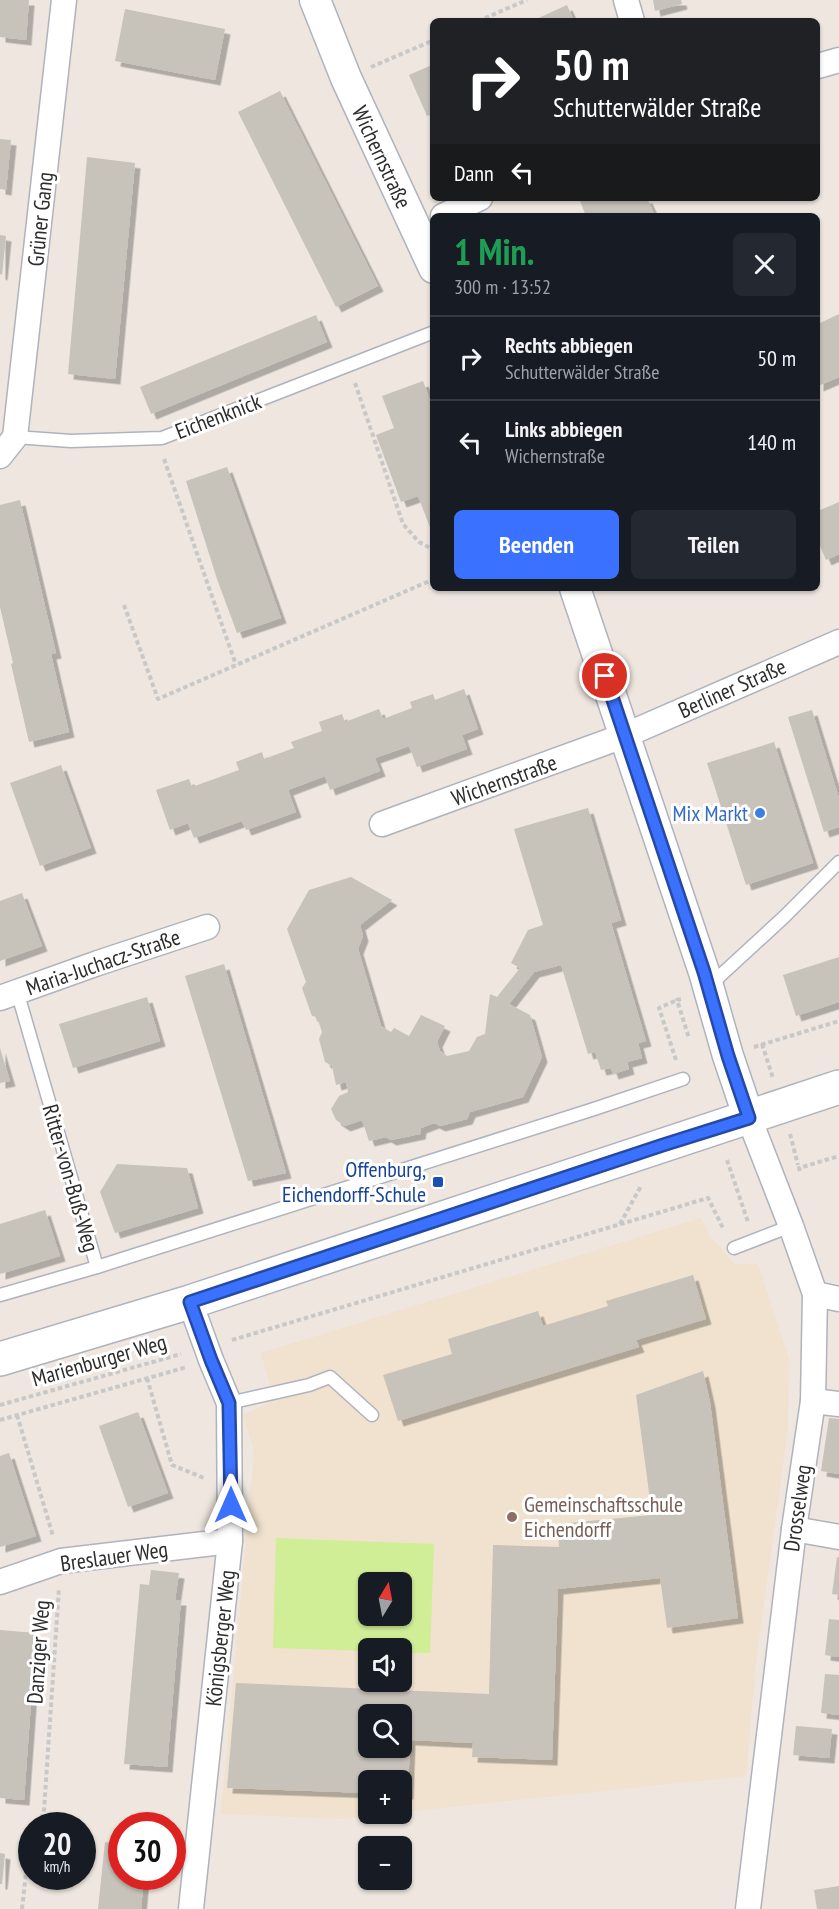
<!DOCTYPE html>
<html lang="de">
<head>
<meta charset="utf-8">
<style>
	:root { --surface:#171b24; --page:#242831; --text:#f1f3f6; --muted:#9ea1a6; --line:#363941; --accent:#3b71ff }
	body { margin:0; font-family:"PT Sans Narrow",sans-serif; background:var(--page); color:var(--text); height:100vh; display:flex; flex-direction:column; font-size:22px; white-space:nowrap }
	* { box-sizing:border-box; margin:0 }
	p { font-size:20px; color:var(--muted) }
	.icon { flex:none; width:33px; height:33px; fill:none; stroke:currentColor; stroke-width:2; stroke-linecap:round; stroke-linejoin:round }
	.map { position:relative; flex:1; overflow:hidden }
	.sheet { position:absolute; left:430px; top:213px; width:390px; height:378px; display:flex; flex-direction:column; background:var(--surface); border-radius:9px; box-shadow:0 2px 4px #0004 }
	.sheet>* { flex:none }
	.banner { position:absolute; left:430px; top:18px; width:390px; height:183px; border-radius:9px; box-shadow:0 2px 4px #0004; background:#202124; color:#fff; overflow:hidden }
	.needle { width:39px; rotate:10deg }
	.controls { position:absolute; left:358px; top:1572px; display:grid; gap:12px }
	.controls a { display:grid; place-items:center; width:54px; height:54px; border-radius:9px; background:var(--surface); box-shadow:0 2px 4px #0004; font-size:30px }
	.speed { position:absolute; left:18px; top:1812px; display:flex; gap:12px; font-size:30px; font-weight:700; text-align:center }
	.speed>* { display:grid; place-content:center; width:78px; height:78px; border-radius:50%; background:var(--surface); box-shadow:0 2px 4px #0004; line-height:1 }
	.speed small { font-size:15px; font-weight:400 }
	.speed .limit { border:9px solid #d22; background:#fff; color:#111 }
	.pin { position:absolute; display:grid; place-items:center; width:51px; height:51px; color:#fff; margin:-26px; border:3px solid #fff; border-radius:50%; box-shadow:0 2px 6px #0007 }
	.me { position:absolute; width:66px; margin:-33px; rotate:0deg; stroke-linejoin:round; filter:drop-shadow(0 0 4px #0008) }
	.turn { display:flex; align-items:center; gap:21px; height:126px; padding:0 24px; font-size:27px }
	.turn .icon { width:78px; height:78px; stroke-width:2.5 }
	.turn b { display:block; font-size:42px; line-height:51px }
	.then { display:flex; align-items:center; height:57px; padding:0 24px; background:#0003; gap:12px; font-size:22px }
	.round { display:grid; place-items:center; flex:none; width:63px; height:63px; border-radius:9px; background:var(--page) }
	.head { display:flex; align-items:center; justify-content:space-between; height:102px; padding:0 24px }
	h1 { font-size:36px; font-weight:700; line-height:45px; color:#1e9e55 }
	.primary-button { display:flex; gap:12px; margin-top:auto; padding:12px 24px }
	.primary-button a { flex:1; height:69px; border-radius:9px; background:var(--accent); color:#fff; font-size:24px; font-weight:700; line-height:69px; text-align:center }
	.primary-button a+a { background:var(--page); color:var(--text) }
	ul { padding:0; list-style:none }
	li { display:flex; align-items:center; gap:18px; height:84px; padding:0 24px; border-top:2px solid var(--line) }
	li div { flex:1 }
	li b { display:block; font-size:22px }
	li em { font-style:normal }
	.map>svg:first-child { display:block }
	.education { fill:#f0e2ce; fill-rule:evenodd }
	.pitch { fill:#d0ee96; fill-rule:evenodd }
	.building { fill:#c7c2ba; fill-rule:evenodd; filter:url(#shadow) }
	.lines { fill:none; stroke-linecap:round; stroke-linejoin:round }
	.service-casing { stroke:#afb3bd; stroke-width:15 }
	.minor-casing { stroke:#afb3bd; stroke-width:27 }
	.tertiary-casing { stroke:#afb3bd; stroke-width:33 }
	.secondary-casing { stroke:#afb3bd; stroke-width:36 }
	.path { stroke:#c8c8c8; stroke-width:4; stroke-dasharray:4.5 3; stroke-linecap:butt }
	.service { stroke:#fff; stroke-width:12 }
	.minor { stroke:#fff; stroke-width:24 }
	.tertiary { stroke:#fff; stroke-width:30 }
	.secondary { stroke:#fff; stroke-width:33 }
	.route-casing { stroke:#2649a6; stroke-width:15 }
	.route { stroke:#3b71ff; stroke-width:10 }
	.shop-dot { fill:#3f7fe0; stroke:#fff; stroke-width:2 }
	.transit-dot { fill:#1a4fb4; stroke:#fff; stroke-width:2 }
	.education-dot { fill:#8d6e63; stroke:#fff; stroke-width:2 }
	.labels { text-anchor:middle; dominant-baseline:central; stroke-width:6; stroke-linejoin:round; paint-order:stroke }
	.street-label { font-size:22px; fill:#2d2d2d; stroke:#fff }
	.shop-label { font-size:22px; fill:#366cbe; stroke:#fff; text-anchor:end }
	.transit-label { font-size:22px; fill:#164399; stroke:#fff; text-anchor:end }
	.education-label { font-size:22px; fill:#785e54; stroke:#fff; text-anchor:start }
</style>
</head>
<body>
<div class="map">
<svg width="839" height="1909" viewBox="0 0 839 1909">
	<defs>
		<filter id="shadow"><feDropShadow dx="5.5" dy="5.5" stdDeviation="0" flood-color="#0004"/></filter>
	</defs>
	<rect width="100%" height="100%" fill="#eee6df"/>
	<path class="education" d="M701,1218L710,1236L734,1264H758L789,1359L788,1428L756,1662L746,1776L402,1812V1780H369V1814H393L342,1819L221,1814L254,1451L243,1415L274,1400L261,1353ZM369,1582H402V1616H369ZM369,1648H402V1682H369ZM369,1714H402V1748H369Z"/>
	<path class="pitch" d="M276,1538L434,1544L430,1653H402V1648H369V1651L273,1648ZM402,1582V1616H369V1582Z"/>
	<g class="building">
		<path d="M0,0H29L26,40L0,37Z"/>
		<path d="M653,0H681L682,4L655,11Z"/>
		<path d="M567,5L574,21H532Z"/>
		<path d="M125,9L225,29L215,80L115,61Z"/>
		<path d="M434,64V113L427,116L409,75Z"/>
		<path d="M280,91L378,286L336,307L238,112Z"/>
		<path d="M0,139L11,140L6,190L0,189Z"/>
		<path d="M87,157L135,163L115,379L68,374Z"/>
		<path d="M588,198H647L655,216H586L580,201Z"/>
		<path d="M0,235L6,236L2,275L0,274Z"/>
		<path d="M839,314V377L818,386V324Z"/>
		<path d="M316,315L327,342L151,414L140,387Z"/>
		<path d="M423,381L434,410V529L431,530L418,496L401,502L376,435L394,428L382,396Z"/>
		<path d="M227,467L281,618L237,633L217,579L186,481Z"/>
		<path d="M20,500L56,653L51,654L69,732L29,742L11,664L13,663L0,607V505Z"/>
		<path d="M839,502V554L826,560L818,541V511Z"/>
		<path d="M464,689L478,729L462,735L467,749L417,767L409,746L375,758L380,771L330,790L325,776L288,790L296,812L246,830L242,821L194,838L188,823L170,830L156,790L189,779L192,787L239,770L236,762L262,752L264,759L294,748L291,742L322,731L319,722L342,714L345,722L379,709L383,719L412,708L410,702L433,694L435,700Z"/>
		<path d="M812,710L839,798V827L824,832L788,717Z"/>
		<path d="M774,742L813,863L746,885L707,763Z"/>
		<path d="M61,765L91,848L40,866L10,783Z"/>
		<path d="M588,808L621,920L611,923L646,1041L638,1043L642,1058L627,1062L629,1069L613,1074L611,1068L601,1070L595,1052L588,1054L561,965L534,972L509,1004L530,1015L542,1057L523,1097L470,1112L467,1119L440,1126L434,1123L421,1128L420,1134L391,1140L386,1137L369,1141L362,1120L345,1126L336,1120L331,1109L339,1096L348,1092L346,1082L336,1085L332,1066L325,1062L319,1039L322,1032L317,1017L312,1016L302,988L306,982L287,929L309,890L351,877L392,900L360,925L363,936L358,949L381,1026L391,1032L394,1028L409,1036L421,1015L445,1026L437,1042L440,1051L447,1056L469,1051L477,1037L485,1034L490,994L497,997L520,968L511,963L528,930L543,925L514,829Z"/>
		<path d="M22,893L42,946L0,961V901Z"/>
		<path d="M839,957V1002L796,1016L783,975Z"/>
		<path d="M224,964L286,1173L248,1181L185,976Z"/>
		<path d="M147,997L160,1041L73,1068L59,1024Z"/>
		<path d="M0,1048L10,1081L0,1083Z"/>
		<path d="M117,1164L187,1168L198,1208L115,1233L100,1192Z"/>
		<path d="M45,1210L60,1256L0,1274V1224Z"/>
		<path d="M693,1275L706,1319L636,1340L639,1347L398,1421L383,1375L452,1354L448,1339L538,1311L543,1326L608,1306L606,1301Z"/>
		<path d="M703,1371L710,1402L738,1618L667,1628L660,1578L558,1589L552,1760L472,1757L473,1743L410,1740L408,1794H402V1780H369V1793L227,1788L236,1683L489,1694L493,1545L559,1547L558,1524L652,1515L636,1395ZM369,1714H402V1748H369Z"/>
		<path d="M138,1412L168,1493L128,1507L99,1426Z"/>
		<path d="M829,1418L839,1419V1474L821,1471Z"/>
		<path d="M9,1453L36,1536L0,1547V1456Z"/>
		<path d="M837,1557H839V1595L832,1594Z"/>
		<path d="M151,1570L179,1573L175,1600H181L167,1767L124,1764L140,1584L149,1585Z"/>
		<path d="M829,1619L839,1620V1657L825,1655Z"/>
		<path d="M0,1630L36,1633L24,1800L0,1798Z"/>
		<path d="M825,1674L839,1675V1715L821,1713Z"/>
		<path d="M796,1726L832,1729L829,1758L793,1755Z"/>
		<path d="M105,1842L122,1844V1876H144L141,1909H98Z"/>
		<path d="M0,1853L5,1854L2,1884H0Z"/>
		<path d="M839,1886V1909H817L814,1890Z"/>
	</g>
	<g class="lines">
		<g class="service-casing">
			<g id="service">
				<path d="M15,437L71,441L162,438L434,332"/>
				<path d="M709,986L784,917L839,862"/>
				<path d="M17,991L97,1267"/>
				<path d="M734,1248L791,1226"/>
				<path d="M0,1295L97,1267L594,1109L683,1079"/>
				<path d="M229,1403L309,1385L330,1377L372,1415"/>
			</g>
		</g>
		<g class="minor-casing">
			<g id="minor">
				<path d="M626,0L632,21"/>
				<path d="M818,66L839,60"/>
				<path d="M443,216L480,198"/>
				<path d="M0,456L15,437L64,0"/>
				<path d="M382,824L626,735L839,642"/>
				<path d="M0,998L98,963L207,927"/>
				<path d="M815,1294L839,1299"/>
				<path d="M190,1302L211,1360L229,1403L230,1541L191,1909"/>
				<path d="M813,1401L839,1404"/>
				<path d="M794,1529L839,1537"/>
				<path d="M0,1582L61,1561L230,1541"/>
				<path d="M748,1909L794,1529L813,1401L815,1294L791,1226L749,1118"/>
			</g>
		</g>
		<g class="tertiary-casing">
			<g id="tertiary">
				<path d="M315,0L346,78L434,268"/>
				<path d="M575,588L704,972L728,1056L749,1118"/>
			</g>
		</g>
		<g class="secondary-casing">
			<path id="secondary" d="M0,1359L190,1302L839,1087"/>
		</g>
		<g class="path">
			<path d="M478,21L527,0"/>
			<path d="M371,67L434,40"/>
			<path d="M355,383L403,524L419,542L434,550"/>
			<path d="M164,459L236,665"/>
			<path d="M124,605L158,699L434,579"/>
			<path d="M681,999L677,1000L689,1038"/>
			<path d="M762,1044L773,1078"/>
			<path d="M754,1047L839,1021"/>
			<path d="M676,1060L659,1008L677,1000"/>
			<path d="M790,1134L798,1165"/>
			<path d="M727,1160L748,1222"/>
			<path d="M800,1171L799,1168L839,1156"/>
			<path d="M620,1224L641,1186"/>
			<path d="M232,1340L708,1198L724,1230"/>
			<path d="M147,1378L172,1465L204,1478"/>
			<path d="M0,1405L181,1354"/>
			<path d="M17,1415L53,1536"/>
			<path d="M0,1420L187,1367"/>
			<path d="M39,1826L44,1810L59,1588"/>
			<path d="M22,1909L28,1855L32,1844"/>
		</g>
		<use href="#service" class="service"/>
		<use href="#minor" class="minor"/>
		<use href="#tertiary" class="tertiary"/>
		<use href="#secondary" class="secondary"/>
	</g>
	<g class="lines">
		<g class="route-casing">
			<path id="route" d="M231,1505L229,1403L211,1360L190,1302L663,1145L749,1118L728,1056L704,972L605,676"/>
		</g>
		<use href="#route" class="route"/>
	</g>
	<circle class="shop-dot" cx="760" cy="813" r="6"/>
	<rect class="transit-dot" x="432" y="1176" width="12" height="12" rx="3"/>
	<circle class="education-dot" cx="512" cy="1517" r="6"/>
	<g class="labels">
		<g class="street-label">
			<text transform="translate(382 157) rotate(65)">Wichernstraße</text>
			<text transform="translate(40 219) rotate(-84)">Grüner Gang</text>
			<text transform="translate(218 416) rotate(-21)">Eichenknick</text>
			<text transform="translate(732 688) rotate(-24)">Berliner Straße</text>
			<text transform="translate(504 780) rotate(-20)">Wichernstraße</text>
			<text transform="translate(103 962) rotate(-19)">Maria-Juchacz-Straße</text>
			<text transform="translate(71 1178) rotate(74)">Ritter-von-Buß-Weg</text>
			<text transform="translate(99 1360) rotate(-16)">Marienburger Weg</text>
			<text transform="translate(797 1508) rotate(-82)">Drosselweg</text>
			<text transform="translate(114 1556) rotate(-8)">Breslauer Weg</text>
			<text transform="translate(220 1638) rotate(-84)">Königsberger Weg</text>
			<text transform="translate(38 1652) rotate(-86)">Danziger Weg</text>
		</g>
		<g class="shop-label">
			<text x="748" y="813">Mix Markt</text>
		</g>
		<g class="transit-label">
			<text x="426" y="1169">Offenburg,<tspan x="426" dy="25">Eichendorff-Schule</tspan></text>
		</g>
		<g class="education-label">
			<text x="524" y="1504">Gemeinschaftsschule<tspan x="524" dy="25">Eichendorff</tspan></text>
		</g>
	</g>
</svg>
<div class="controls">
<a><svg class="needle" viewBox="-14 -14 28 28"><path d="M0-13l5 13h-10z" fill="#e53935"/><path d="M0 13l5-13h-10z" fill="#9ea1a6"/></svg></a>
<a><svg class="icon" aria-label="sound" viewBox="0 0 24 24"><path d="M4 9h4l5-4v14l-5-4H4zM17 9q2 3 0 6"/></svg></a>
<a><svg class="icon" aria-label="search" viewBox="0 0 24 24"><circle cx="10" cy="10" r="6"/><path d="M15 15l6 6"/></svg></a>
<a>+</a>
<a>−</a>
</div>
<div class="speed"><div>20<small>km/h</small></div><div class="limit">30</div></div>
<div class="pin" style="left:605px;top:676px;background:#d93025"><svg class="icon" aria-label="arrive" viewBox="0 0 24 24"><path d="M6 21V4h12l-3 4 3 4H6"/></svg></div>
<svg class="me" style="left:231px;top:1505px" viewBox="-20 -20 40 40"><path d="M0-17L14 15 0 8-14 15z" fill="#3b71ff" stroke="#fff" stroke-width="4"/></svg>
<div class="banner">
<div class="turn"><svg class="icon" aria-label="right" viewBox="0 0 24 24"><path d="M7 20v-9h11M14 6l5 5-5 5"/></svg><div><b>50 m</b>Schutterwälder Straße</div></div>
<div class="then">Dann<svg class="icon" aria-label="left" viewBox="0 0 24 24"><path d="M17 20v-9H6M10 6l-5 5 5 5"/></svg></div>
</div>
<section class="sheet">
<div class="head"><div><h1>1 Min.</h1><p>300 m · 13:52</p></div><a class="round"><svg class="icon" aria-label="close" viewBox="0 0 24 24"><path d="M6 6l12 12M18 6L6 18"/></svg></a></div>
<ul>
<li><svg class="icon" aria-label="right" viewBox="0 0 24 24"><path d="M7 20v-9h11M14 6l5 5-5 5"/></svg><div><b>Rechts abbiegen</b><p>Schutterwälder Straße</p></div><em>50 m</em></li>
<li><svg class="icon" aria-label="left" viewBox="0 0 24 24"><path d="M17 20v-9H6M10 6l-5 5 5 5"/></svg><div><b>Links abbiegen</b><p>Wichernstraße</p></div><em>140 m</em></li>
</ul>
<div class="primary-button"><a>Beenden</a><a>Teilen</a></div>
</section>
</div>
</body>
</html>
